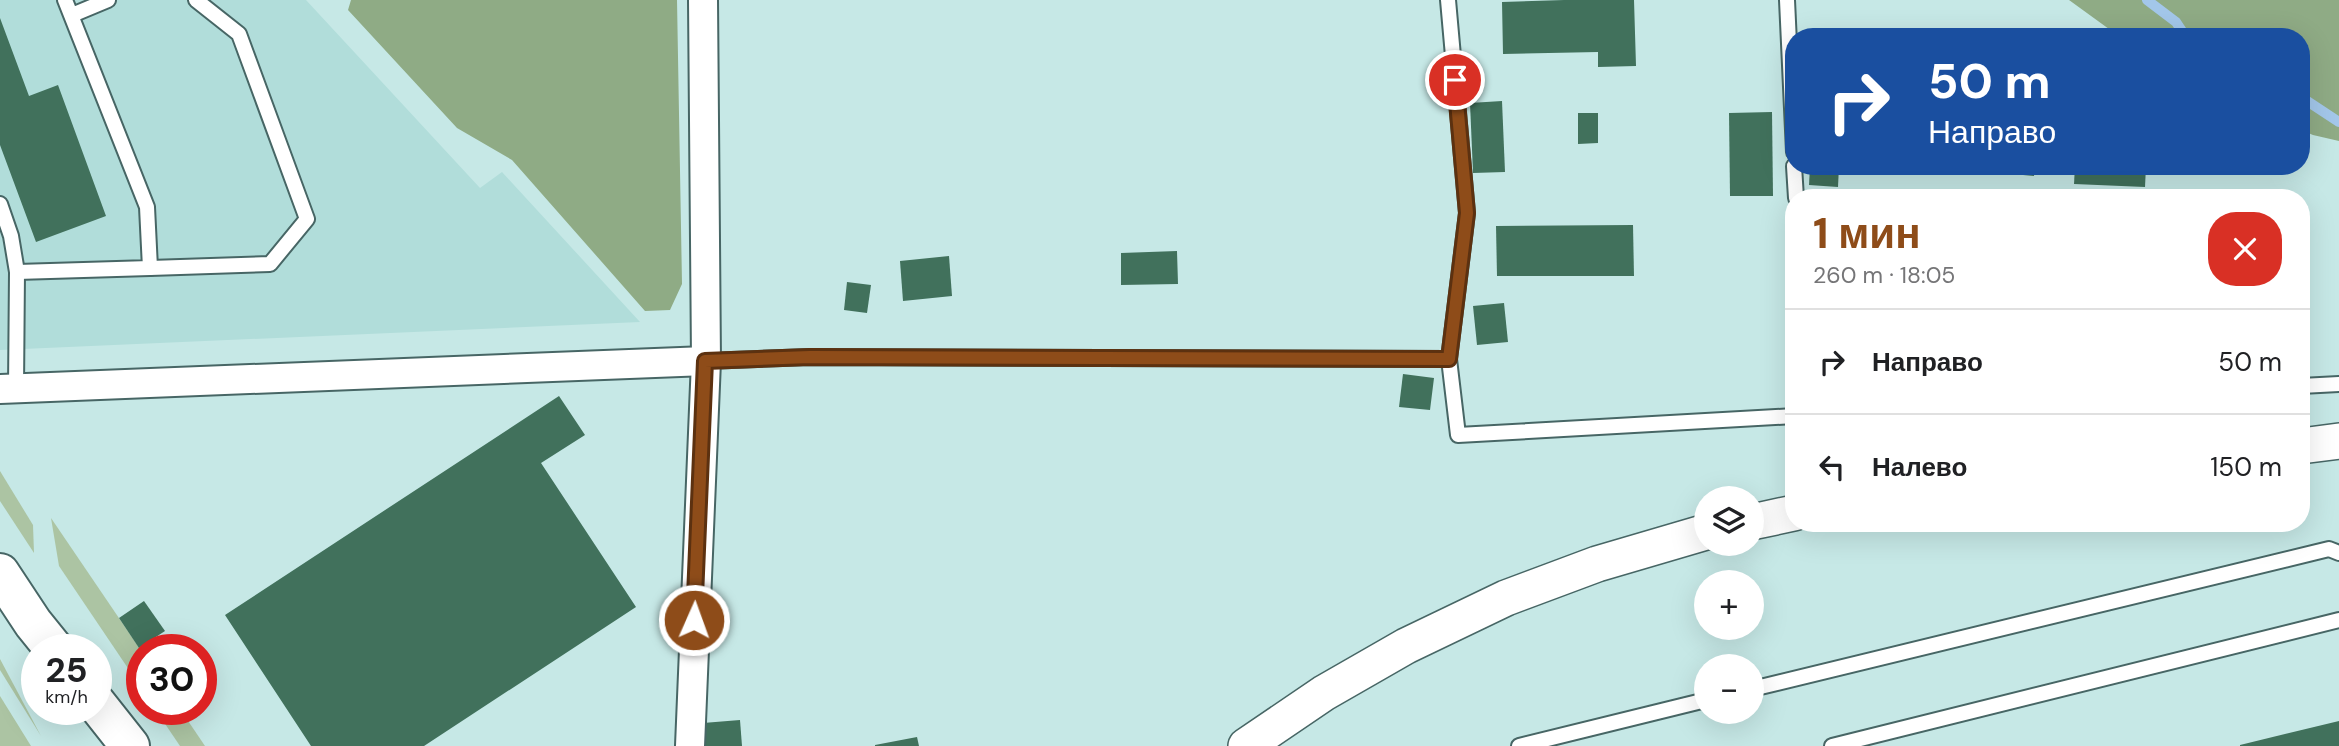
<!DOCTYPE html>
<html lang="ru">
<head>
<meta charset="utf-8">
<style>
	:root { --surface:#fff; --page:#f2f2f2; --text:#202124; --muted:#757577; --line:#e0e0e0; --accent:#8e4c19 }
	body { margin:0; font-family:"DM Sans",sans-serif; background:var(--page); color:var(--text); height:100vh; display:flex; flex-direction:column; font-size:26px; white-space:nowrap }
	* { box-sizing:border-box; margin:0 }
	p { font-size:23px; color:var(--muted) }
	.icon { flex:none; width:38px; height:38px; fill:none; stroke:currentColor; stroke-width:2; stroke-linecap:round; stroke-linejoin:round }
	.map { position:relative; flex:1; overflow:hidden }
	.drawer { position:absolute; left:1785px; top:189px; width:525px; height:343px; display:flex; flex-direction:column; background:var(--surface); border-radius:28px; box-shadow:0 7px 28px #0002 }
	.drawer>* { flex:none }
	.guide { position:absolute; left:1785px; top:28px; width:525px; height:147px; border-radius:28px; box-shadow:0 7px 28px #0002; background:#1a4fa0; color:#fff; overflow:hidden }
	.tools { position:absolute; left:1694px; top:486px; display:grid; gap:14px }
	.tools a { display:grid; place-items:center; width:70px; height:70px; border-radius:50%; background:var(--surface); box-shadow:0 7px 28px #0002; font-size:35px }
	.speed { position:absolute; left:21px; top:634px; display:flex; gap:14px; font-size:35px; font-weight:700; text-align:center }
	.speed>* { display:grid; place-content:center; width:91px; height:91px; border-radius:50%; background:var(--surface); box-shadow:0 7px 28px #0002; line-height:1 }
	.speed small { font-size:18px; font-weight:400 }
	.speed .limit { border:10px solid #d22; background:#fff; color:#111 }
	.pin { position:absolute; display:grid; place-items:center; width:60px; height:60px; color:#fff; margin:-30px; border:4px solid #fff; border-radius:50%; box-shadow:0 2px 7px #0007 }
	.me { position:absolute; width:77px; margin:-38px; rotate:2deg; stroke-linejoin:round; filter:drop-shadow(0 0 5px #0008) }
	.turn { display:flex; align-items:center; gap:24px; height:147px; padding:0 28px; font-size:32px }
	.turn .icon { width:91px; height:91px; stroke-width:2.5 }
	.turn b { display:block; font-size:49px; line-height:60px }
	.round { display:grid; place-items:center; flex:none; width:74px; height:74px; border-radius:28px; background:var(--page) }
	.overview { display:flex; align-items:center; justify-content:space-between; height:119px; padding:0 28px }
	h1 { font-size:42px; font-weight:800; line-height:52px; color:var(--accent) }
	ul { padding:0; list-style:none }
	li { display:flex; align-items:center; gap:21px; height:105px; padding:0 28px; border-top:2px solid var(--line) }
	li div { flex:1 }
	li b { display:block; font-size:26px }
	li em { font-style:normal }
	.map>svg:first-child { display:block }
	.built { fill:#b1ddda }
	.green { fill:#acc4a3 }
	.forest { fill:#8fab85 }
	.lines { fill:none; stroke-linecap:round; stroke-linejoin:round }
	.stream { stroke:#a3c7ea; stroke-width:10 }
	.building { fill:#41715c }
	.service-casing { stroke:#476665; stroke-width:18 }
	.minor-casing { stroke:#476665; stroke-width:32 }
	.tertiary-casing { stroke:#476665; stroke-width:38 }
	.secondary-casing { stroke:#476665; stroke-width:42 }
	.service { stroke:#fff; stroke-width:14 }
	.minor { stroke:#fff; stroke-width:28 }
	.tertiary { stroke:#fff; stroke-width:35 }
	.secondary { stroke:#fff; stroke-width:38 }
	.route-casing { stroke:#5c3110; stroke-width:18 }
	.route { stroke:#8e4c19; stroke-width:12 }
</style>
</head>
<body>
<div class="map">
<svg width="2339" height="746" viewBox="0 0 2339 746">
	<rect width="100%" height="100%" fill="#c6e8e6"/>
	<path class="built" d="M0,0H306L480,188L502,172L640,322L0,350Z"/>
	<g class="green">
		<path d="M0,471L33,525L34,553L0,501Z"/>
		<path d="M51,518L142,652V689L59,566Z"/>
		<path d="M0,659L41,736L0,670Z"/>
		<path d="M0,696L31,746H0Z"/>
		<path d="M155,709H180L205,746H180Z"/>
	</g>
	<g class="forest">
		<path d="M351,0H677L682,284L670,310L645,311L512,160L457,128L348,10Z"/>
		<path d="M2069,0H2339V141L2313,135L2301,130V37H2120Z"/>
	</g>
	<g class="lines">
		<g class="stream">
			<path d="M2147,0L2176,22L2186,37"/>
			<path d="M2301,97L2339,122"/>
		</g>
	</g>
	<g class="building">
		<path d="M1564,0H1634L1636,66L1598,67V52L1503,54L1502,2Z"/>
		<path d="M0,18L29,96L58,85L106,216L36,242L0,145Z"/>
		<path d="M1502,101L1505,172L1473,173L1470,103Z"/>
		<path d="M1772,112L1773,196H1730L1729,113Z"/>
		<path d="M1578,113H1598V143L1578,144Z"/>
		<path d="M1810,166H1839L1838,187L1809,185Z"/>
		<path d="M2001,166H2035L2034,176L2001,173Z"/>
		<path d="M2075,166H2146L2145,187L2074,184Z"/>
		<path d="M1633,225L1634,276H1497L1496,226Z"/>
		<path d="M1177,251L1178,284L1121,285V253Z"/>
		<path d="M949,256L952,296L903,301L900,261Z"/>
		<path d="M847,282L871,285L867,313L844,310Z"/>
		<path d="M1504,303L1508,342L1477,345L1473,306Z"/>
		<path d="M1403,374L1434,378L1430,410L1399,407Z"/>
		<path d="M559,396L585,435L541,463L636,607L424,746H311L225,615Z"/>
		<path d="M144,601L165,631L139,648L119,618Z"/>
		<path d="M740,720L742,746H705L703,723Z"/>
		<path d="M2339,721V746H2240V745Z"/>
		<path d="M917,737L919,746H875V745Z"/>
	</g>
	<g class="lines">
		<g class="service-casing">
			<g id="service">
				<path d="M1448,0L1467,213L1449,359"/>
				<path d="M1787,0L1794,152"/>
				<path d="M72,15L108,0"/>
				<path d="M1794,166L1796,198"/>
				<path d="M0,204L11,236L17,272L16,388"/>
				<path d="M150,268L270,264L307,219L239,34L196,0"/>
				<path d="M17,272L150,268L147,207L65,0"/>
				<path d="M706,361L809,357L1449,359L1458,435L1794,416"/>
				<path d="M2301,386L2339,384"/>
				<path d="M1752,689L2329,549L2339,553"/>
				<path d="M1519,746L1706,700"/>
				<path d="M1832,746L2339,620"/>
			</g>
		</g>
		<g class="minor-casing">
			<g id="minor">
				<path d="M0,389L706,361"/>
				<path d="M690,746L706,361L703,0"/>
			</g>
		</g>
		<g class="tertiary-casing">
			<g id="tertiary">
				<path d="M2301,446L2339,441"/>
				<path d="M1752,522L1794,513"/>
				<path d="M1246,746L1324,693L1406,646L1506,598L1597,564L1706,532"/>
			</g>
		</g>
		<g class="secondary-casing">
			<g id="secondary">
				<path d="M0,573L33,623L54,649"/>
				<path d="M96,703L130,746"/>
			</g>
		</g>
		<use href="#service" class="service"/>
		<use href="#minor" class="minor"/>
		<use href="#tertiary" class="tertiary"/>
		<use href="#secondary" class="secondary"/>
	</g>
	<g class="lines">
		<g class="route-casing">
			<path id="route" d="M694,620L705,361L810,357L1449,359L1467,213L1455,80"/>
		</g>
		<use href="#route" class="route"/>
	</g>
</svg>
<div class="tools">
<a><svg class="icon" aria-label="layers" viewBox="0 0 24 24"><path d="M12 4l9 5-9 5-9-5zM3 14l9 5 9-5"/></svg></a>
<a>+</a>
<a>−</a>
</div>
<div class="speed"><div>25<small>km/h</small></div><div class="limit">30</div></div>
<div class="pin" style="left:1455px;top:80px;background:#d93025"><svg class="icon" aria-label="arrive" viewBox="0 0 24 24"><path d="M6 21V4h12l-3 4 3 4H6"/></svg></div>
<svg class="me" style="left:694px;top:620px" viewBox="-20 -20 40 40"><circle r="17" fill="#8e4c19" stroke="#fff" stroke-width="3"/><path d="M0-11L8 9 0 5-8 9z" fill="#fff"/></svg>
<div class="guide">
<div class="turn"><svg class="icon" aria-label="right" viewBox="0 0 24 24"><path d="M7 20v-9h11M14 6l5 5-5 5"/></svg><div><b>50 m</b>Направо</div></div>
</div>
<section class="drawer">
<div class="overview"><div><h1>1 мин</h1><p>260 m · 18:05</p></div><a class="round" style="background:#d93025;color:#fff"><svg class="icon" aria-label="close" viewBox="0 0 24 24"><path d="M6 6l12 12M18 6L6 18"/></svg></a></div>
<ul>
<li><svg class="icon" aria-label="right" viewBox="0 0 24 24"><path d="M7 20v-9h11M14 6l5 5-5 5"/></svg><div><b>Направо</b></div><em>50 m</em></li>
<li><svg class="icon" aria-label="left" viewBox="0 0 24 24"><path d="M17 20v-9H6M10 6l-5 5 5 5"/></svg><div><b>Налево</b></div><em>150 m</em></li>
</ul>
</section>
</div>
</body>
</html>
